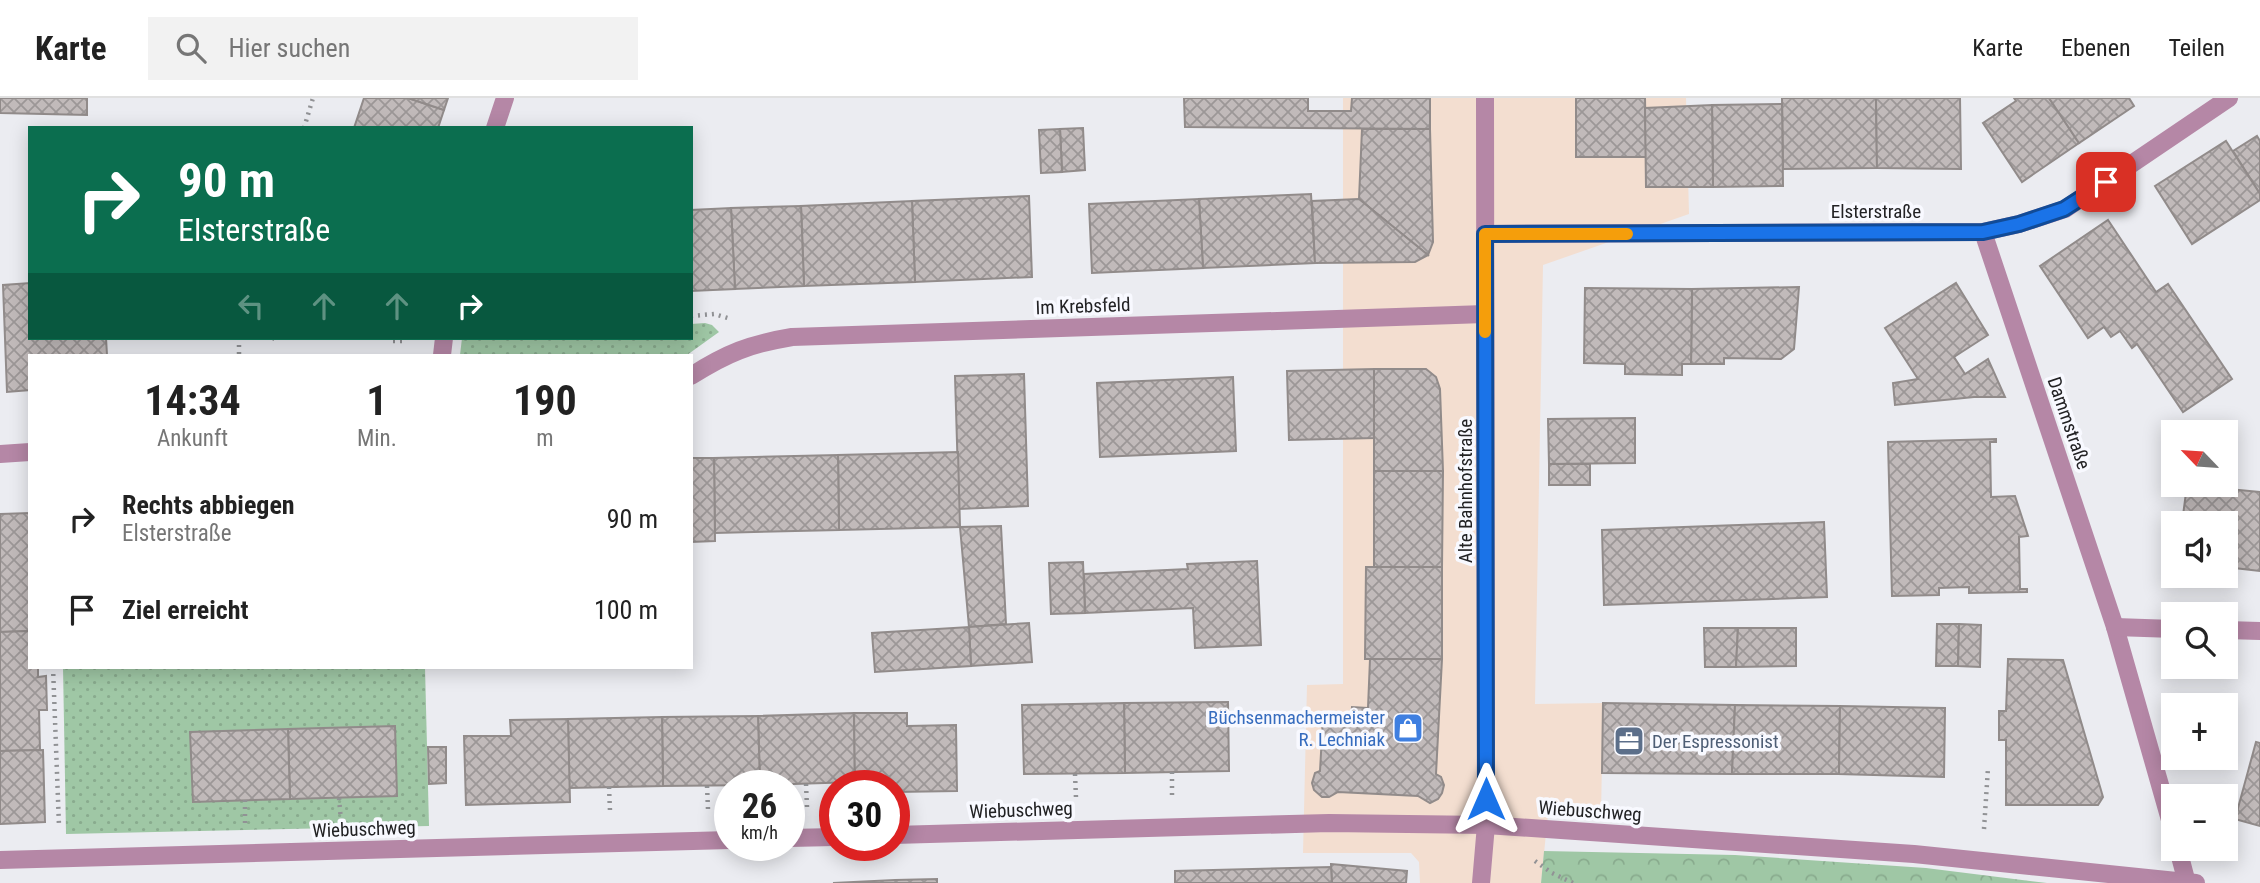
<!DOCTYPE html>
<html lang="de">
<head>
<meta charset="utf-8">
<style>
	:root { --surface:#fff; --page:#f2f2f2; --text:#222; --muted:#767676; --line:#e0e0e0 }
	body { margin:0; font-family:"Roboto Condensed",sans-serif; background:var(--page); color:var(--text); height:100vh; display:flex; flex-direction:column; font-size:26px; white-space:nowrap }
	* { box-sizing:border-box; margin:0 }
	p { font-size:23px; color:var(--muted) }
	.icon { flex:none; width:38px; height:38px; fill:none; stroke:currentColor; stroke-width:2; stroke-linecap:round; stroke-linejoin:round }
	.map { position:relative; flex:1; overflow:hidden }
	.drawer { position:absolute; left:28px; top:256px; width:665px; height:315px; display:flex; flex-direction:column; background:var(--surface); border-radius:0px; box-shadow:0 4px 18px #0003 }
	.drawer>* { flex:none }
	.hud { position:absolute; left:28px; top:28px; width:665px; height:214px; border-radius:0px; box-shadow:0 4px 18px #0003; background:#0b6e4f; color:#fff; overflow:hidden }
	.needle { width:46px; rotate:295deg }
	.controls { position:absolute; left:2161px; top:322px; display:grid; gap:14px }
	.controls a { display:grid; place-items:center; width:77px; height:77px; border-radius:0px; background:var(--surface); box-shadow:0 4px 18px #0003; font-size:35px }
	.speed { position:absolute; left:714px; top:672px; display:flex; gap:14px; font-size:35px; font-weight:700; text-align:center }
	.speed>* { display:grid; place-content:center; width:91px; height:91px; border-radius:50%; background:var(--surface); box-shadow:0 4px 18px #0003; line-height:1 }
	.speed small { font-size:18px; font-weight:400 }
	.speed .limit { border:10px solid #d22; background:#fff; color:#111 }
	.pin { position:absolute; display:grid; place-items:center; width:60px; height:60px; color:#fff; margin:-30px; border-radius:14px; box-shadow:0 4px 10px #0006 }
	.me { position:absolute; width:77px; margin:-38px; rotate:0deg; stroke-linejoin:round; filter:drop-shadow(0 0 5px #0008) }
	.turn { display:flex; align-items:center; gap:24px; height:147px; padding:0 35px; font-size:32px }
	.turn .icon { width:91px; height:91px; stroke-width:2.5 }
	.turn b { display:block; font-size:49px; line-height:60px }
	.lanes { display:flex; align-items:center; height:66px; padding:0 35px; background:#0003; justify-content:center; gap:35px; direction:ltr }
	.lanes .off { opacity:.35 }
	.eta { display:flex; justify-content:space-evenly; align-items:center; height:119px; text-align:center }
	.eta b { font-size:42px; font-weight:700; line-height:49px }
	ul { padding:0; list-style:none }
	li { display:flex; align-items:center; gap:21px; height:91px; padding:0 35px }
	li div { flex:1 }
	li b { display:block; font-size:26px }
	li em { font-style:normal }
	header { display:flex; align-items:center; gap:42px; box-sizing:border-box; height:98px; padding:0 35px; background:var(--surface); border-bottom:2px solid var(--line) }
	header strong { font-size:33px }
	nav { display:flex; gap:38px; margin-inline-start:auto; font-size:24px }
	.search { width:490px; height:63px; background:var(--page); display:flex; align-items:center; gap:18px; box-sizing:border-box; padding:0 24px; border-radius:0px; color:var(--muted); font-size:26px }
	.map>svg:first-child { display:block }
	.commercial { fill:#f3ded0 }
	.grass { fill:url(#grass-dots) }
	.park { fill:url(#park-crowns) }
	.building { fill:url(#building-cross-hatch); stroke:#918b8a; stroke-width:2 }
	.lines { fill:none; stroke-linecap:round; stroke-linejoin:round }
	.path { stroke:#919295; stroke-width:4.5; stroke-dasharray:2 5; stroke-linecap:butt }
	.minor { stroke:#b587a6; stroke-width:18 }
	.route-casing { stroke:#114b97; stroke-width:18 }
	.route { stroke:#1a73e8; stroke-width:12 }
	.slow { stroke:#f59e0b; stroke-width:12 }
	.labels { text-anchor:middle; dominant-baseline:central; stroke-width:7; stroke-linejoin:round; paint-order:stroke }
	.street-label { font-size:19px; fill:#222224; stroke:#f8f9ff }
	.shop-label { font-size:19px; fill:#366cbe; stroke:#f8f9ff; text-anchor:end }
	.service-label { font-size:19px; fill:#4e5e75; stroke:#f8f9ff; text-anchor:start }
</style>
</head>
<body>
<header>
<strong>Karte</strong>
<div class="search"><svg class="icon" aria-label="search" viewBox="0 0 24 24"><circle cx="10" cy="10" r="6"/><path d="M15 15l6 6"/></svg>Hier suchen</div>
<nav><a>Karte</a><a>Ebenen</a><a>Teilen</a></nav>
</header>
<div class="map">
<svg width="2260" height="785" viewBox="0 0 2260 785">
	<defs>
		<pattern id="grass-dots" width="8" height="8" patternUnits="userSpaceOnUse" patternTransform="scale(1.75)"><rect width="8" height="8" fill="#9fc7a5"/><path d="M2 2h.1M6 6h.1" fill="none" stroke="#89ab8e" stroke-width="1.8" stroke-linecap="round"/></pattern>
		<pattern id="park-crowns" width="20" height="18" patternUnits="userSpaceOnUse" patternTransform="scale(1.75)"><rect width="20" height="18" fill="#9fc7a5"/><path d="M2 6a3 3 0 1 1 6 0M12 15a3 3 0 1 1 6 0" fill="none" stroke="#89ab8e"/></pattern>
		<pattern id="building-cross-hatch" width="8" height="8" patternUnits="userSpaceOnUse" patternTransform="scale(1.75)"><rect width="8" height="8" fill="#c1baba"/><path d="M0 0l8 8M0 8l8-8" fill="none" stroke="#9c9797"/></pattern>
	</defs>
	<rect width="100%" height="100%" fill="#ebecf1"/>
	<path class="commercial" d="M1343,0H1686L1689,116L1543,167L1535,606L1603,605L1601,718L1548,716L1541,785H1420L1419,764L1411,755H1303L1307,587L1343,586Z"/>
	<g class="grass">
		<path d="M705,225L712,227L719,234L687,257H460L462,240H691V226Z"/>
		<path d="M63,569H425L429,728L66,736Z"/>
	</g>
	<path class="park" d="M1544,753L1735,757L1926,770L2047,785H1541Z"/>
	<g class="building">
		<path d="M0,0H87V17L0,15Z"/>
		<path d="M364,0H408L444,12L438,30H354Z"/>
		<path d="M408,0H448L444,12Z"/>
		<path d="M1184,0H1308V13H1351L1352,0H1430V31L1185,29Z"/>
		<path d="M1576,0H1645L1646,59H1576Z"/>
		<path d="M1782,0H1876L1877,70L1783,71Z"/>
		<path d="M1876,0H1960L1961,71L1877,70Z"/>
		<path d="M2014,0H2049L2079,45L2022,84L1983,25L2016,3Z"/>
		<path d="M2049,0H2129L2134,8L2079,45Z"/>
		<path d="M1782,6L1783,88L1713,89L1712,7Z"/>
		<path d="M1712,7L1713,89H1646L1645,10Z"/>
		<path d="M1083,30L1085,72L1062,74L1060,31Z"/>
		<path d="M1060,31L1062,74L1041,75L1039,32Z"/>
		<path d="M1362,31H1430L1433,144L1428,157L1359,101Z"/>
		<path d="M2257,38L2260,43V96L2233,53Z"/>
		<path d="M2226,43L2260,96V102L2192,146L2155,88Z"/>
		<path d="M1311,96L1315,165L1203,170L1199,101Z"/>
		<path d="M1029,98L1032,179L915,184L912,103Z"/>
		<path d="M1199,101L1203,170L1092,175L1089,106Z"/>
		<path d="M1359,101L1428,157L1415,164L1315,165L1312,103Z"/>
		<path d="M912,103L915,184L804,188L801,108Z"/>
		<path d="M801,108L804,188L735,191L731,110Z"/>
		<path d="M731,110L735,191L691,193V112Z"/>
		<path d="M2108,122L2156,194L2168,186L2232,281L2183,314L2137,246L2132,250L2120,233L2111,239L2104,229L2088,240L2040,168Z"/>
		<path d="M30,185V240H106L107,257H30V292L7,294L3,187Z"/>
		<path d="M1956,185L1988,237L1954,259L1965,276L1988,261L2005,299H1974L1895,307L1893,285L1918,281L1885,230Z"/>
		<path d="M1799,189L1794,251L1781,261L1724,260V266H1691L1692,191Z"/>
		<path d="M1585,190L1692,191L1691,266H1682V277L1625,276V266L1584,265Z"/>
		<path d="M1374,271L1375,340L1289,342L1287,273Z"/>
		<path d="M1374,271H1426L1436,279L1440,291L1443,373H1374Z"/>
		<path d="M1024,276L1028,408L959,411L955,278Z"/>
		<path d="M1233,279L1236,353L1100,359L1097,285Z"/>
		<path d="M1635,320V365L1549,366L1548,321Z"/>
		<path d="M1996,341V344H1990L1991,399L2015,398L2028,438L2019,439L2020,491H2027V494L1969,495V489L1939,490V497L1892,498L1888,344Z"/>
		<path d="M958,354L960,429L839,432L838,357Z"/>
		<path d="M838,357L839,432L715,435L714,360Z"/>
		<path d="M691,360H714L715,443L691,444Z"/>
		<rect x="1549" y="366" width="41" height="21"/>
		<path d="M1374,373H1443L1442,469H1374Z"/>
		<path d="M2187,387L2260,394V473L2226,469V425H2182Z"/>
		<path d="M30,415V533L0,534V416Z"/>
		<path d="M1824,424L1827,499L1604,507L1602,432Z"/>
		<path d="M1001,428L1006,526L969,529L960,429Z"/>
		<path d="M1257,463L1261,547L1195,550L1193,510L1085,515L1084,476L1188,471L1187,466Z"/>
		<path d="M1083,464L1085,515L1051,516L1049,465Z"/>
		<path d="M1366,469H1442V561H1365Z"/>
		<path d="M1029,525L1032,564L971,568L969,529Z"/>
		<path d="M1937,526H1959L1958,568H1936Z"/>
		<path d="M1959,526L1981,527L1980,569L1958,568Z"/>
		<path d="M969,529L971,568L875,574L872,535Z"/>
		<path d="M1704,530H1738L1736,569H1705Z"/>
		<path d="M1738,530H1796V568L1736,569Z"/>
		<path d="M30,533V569H38V579L46,578L47,612H39L40,652L0,653V534Z"/>
		<path d="M1370,561H1442L1436,676L1441,679L1444,687L1442,695L1438,701L1430,705L1418,698L1338,694L1329,699H1322L1314,692L1312,685L1315,675L1320,673L1323,619L1351,621L1352,609L1368,610Z"/>
		<path d="M2008,561L2063,562L2103,699L2098,707H2006V642H1999V613H2006Z"/>
		<path d="M1228,604L1229,673L1125,675L1124,605Z"/>
		<path d="M1124,605L1125,675L1024,676L1022,607Z"/>
		<path d="M1603,605L1735,607L1732,676L1602,675Z"/>
		<path d="M1735,607L1840,608L1839,676H1732Z"/>
		<path d="M1840,608L1945,610L1944,679L1839,676Z"/>
		<path d="M854,615L855,684L760,687L758,618Z"/>
		<path d="M854,615H907V628L956,627L957,693L894,694V688H855Z"/>
		<path d="M758,618L760,687L663,688L662,619Z"/>
		<path d="M662,619L663,688L569,690L568,621Z"/>
		<path d="M568,621L570,704L466,707L464,638H511L510,622Z"/>
		<path d="M395,628L397,698L290,701L288,631Z"/>
		<path d="M288,631L290,701L193,704L190,634Z"/>
		<path d="M2256,644L2260,645V728L2235,721Z"/>
		<path d="M428,649H446V685L429,686Z"/>
		<path d="M43,652L45,724L0,726V653Z"/>
		<path d="M1331,766L1407,773L1406,785H1332Z"/>
		<path d="M1331,769L1332,785H1175V773Z"/>
		<path d="M937,781V785H833L895,782Z"/>
	</g>
	<g class="lines">
		<g class="path">
			<path d="M304,30L313,0"/>
			<path d="M691,218L714,216L731,221"/>
			<path d="M239,240V257"/>
			<path d="M273,240L276,242"/>
			<path d="M393,243H405"/>
			<path d="M53,569L59,728"/>
			<path d="M1172,674V697"/>
			<path d="M1075,676L1076,700"/>
			<path d="M806,686L807,709"/>
			<path d="M707,688L708,711"/>
			<path d="M609,689L610,713"/>
			<path d="M896,694V705"/>
			<path d="M339,700L341,723"/>
			<path d="M245,702V726"/>
			<path d="M1984,731L1988,670"/>
			<path d="M1535,763L1552,775L1573,785"/>
		</g>
		<g class="minor">
			<path d="M495,30L505,0"/>
			<path d="M1983,134L2115,529L2174,736"/>
			<path d="M1485,136L1983,134L2019,126L2065,111L2229,0"/>
			<path d="M442,257L444,240"/>
			<path d="M691,278C727,255 750,246 792,239L1485,216"/>
			<path d="M0,356L30,354"/>
			<path d="M2115,529L2174,531"/>
			<path d="M2226,532L2260,533"/>
			<path d="M894,737L1329,725L1486,727L1914,756L2196,785"/>
			<path d="M789,740L835,739"/>
			<path d="M2178,751L2187,785"/>
			<path d="M0,762L730,742"/>
			<path d="M1481,785L1486,727L1485,0"/>
		</g>
	</g>
	<g class="lines">
		<g class="route-casing">
			<path id="route" d="M1486,701L1485,136L1983,134L2019,126L2064,111L2106,84"/>
		</g>
		<use href="#route" class="route"/>
		<path class="slow" d="M1485,234V136H1627"/>
	</g>
	<defs>
		<g id="shop-square" transform="scale(1.575)"><rect x="-9" y="-9" width="18" height="18" rx="4" fill="#3f7fe0" stroke="#f8f9ff"/><path d="M-5-2.5h2.3a2.7 3.5 0 0 1 5.4 0H5L5.5 6h-11ZM-1.5-2.5h3a1.5 2.3 0 0 0-3 0Z" fill="#fff"/></g>
		<g id="office-square" transform="scale(1.575)"><rect x="-9" y="-9" width="18" height="18" rx="4" fill="#5c6f8a" stroke="#f8f9ff"/><path d="M-6-3h4V-5.5h4V-3h4V5H-6ZM-1-4.5V-3h2v-1.5ZM-6 0V1H6V0Z" fill="#fff"/></g>
	</defs>
	<g fill-rule="evenodd">
		<use href="#shop-square" x="1408" y="630"/>
		<use href="#office-square" x="1629" y="643"/>
	</g>
	<g class="labels">
		<g class="street-label">
			<text x="1876" y="113">Elsterstraße</text>
			<text transform="translate(1083 208) rotate(-2)">Im Krebsfeld</text>
			<text transform="translate(2069 325) rotate(71)">Dammstraße</text>
			<text transform="translate(1465 393) rotate(-90)">Alte Bahnhofstraße</text>
			<text transform="translate(1021 712) rotate(-2)">Wiebuschweg</text>
			<text transform="translate(1590 713) rotate(4)">Wiebuschweg</text>
			<text transform="translate(364 731) rotate(-2)">Wiebuschweg</text>
		</g>
		<g class="shop-label">
			<text x="1385" y="619">Büchsenmachermeister<tspan x="1385" dy="22">R. Lechniak</tspan></text>
		</g>
		<g class="service-label">
			<text x="1652" y="643">Der Espressonist</text>
		</g>
	</g>
</svg>
<div class="controls">
<a><svg class="needle" viewBox="-14 -14 28 28"><path d="M0-13l5 13h-10z" fill="#e53935"/><path d="M0 13l5-13h-10z" fill="#767676"/></svg></a>
<a><svg class="icon" aria-label="sound" viewBox="0 0 24 24"><path d="M4 9h4l5-4v14l-5-4H4zM17 9q2 3 0 6"/></svg></a>
<a><svg class="icon" aria-label="search" viewBox="0 0 24 24"><circle cx="10" cy="10" r="6"/><path d="M15 15l6 6"/></svg></a>
<a>+</a>
<a>−</a>
</div>
<div class="speed"><div>26<small>km/h</small></div><div class="limit">30</div></div>
<div class="pin" style="left:2106px;top:84px;background:#d93025"><svg class="icon" aria-label="arrive" viewBox="0 0 24 24"><path d="M6 21V4h12l-3 4 3 4H6"/></svg></div>
<svg class="me" style="left:1486px;top:701px" viewBox="-20 -20 40 40"><path d="M0-17L14 15 0 8-14 15z" fill="#1a73e8" stroke="#fff" stroke-width="4"/></svg>
<div class="hud">
<div class="turn"><svg class="icon" aria-label="right" viewBox="0 0 24 24"><path d="M7 20v-9h11M14 6l5 5-5 5"/></svg><div><b>90 m</b>Elsterstraße</div></div>
<div class="lanes"><svg class="icon off" aria-label="left" viewBox="0 0 24 24"><path d="M17 20v-9H6M10 6l-5 5 5 5"/></svg><svg class="icon off" aria-label="ahead" viewBox="0 0 24 24"><path d="M12 20V5M6 11l6-6 6 6"/></svg><svg class="icon off" aria-label="ahead" viewBox="0 0 24 24"><path d="M12 20V5M6 11l6-6 6 6"/></svg><svg class="icon" aria-label="right" viewBox="0 0 24 24"><path d="M7 20v-9h11M14 6l5 5-5 5"/></svg></div>
</div>
<section class="drawer">
<div class="eta">
<div><b>14:34</b><p>Ankunft</p></div>
<div><b>1</b><p>Min.</p></div>
<div><b>190</b><p>m</p></div>
</div>
<ul>
<li><svg class="icon" aria-label="right" viewBox="0 0 24 24"><path d="M7 20v-9h11M14 6l5 5-5 5"/></svg><div><b>Rechts abbiegen</b><p>Elsterstraße</p></div><em>90 m</em></li>
<li><svg class="icon" aria-label="arrive" viewBox="0 0 24 24"><path d="M6 21V4h12l-3 4 3 4H6"/></svg><div><b>Ziel erreicht</b></div><em>100 m</em></li>
</ul>
</section>
</div>
</body>
</html>
